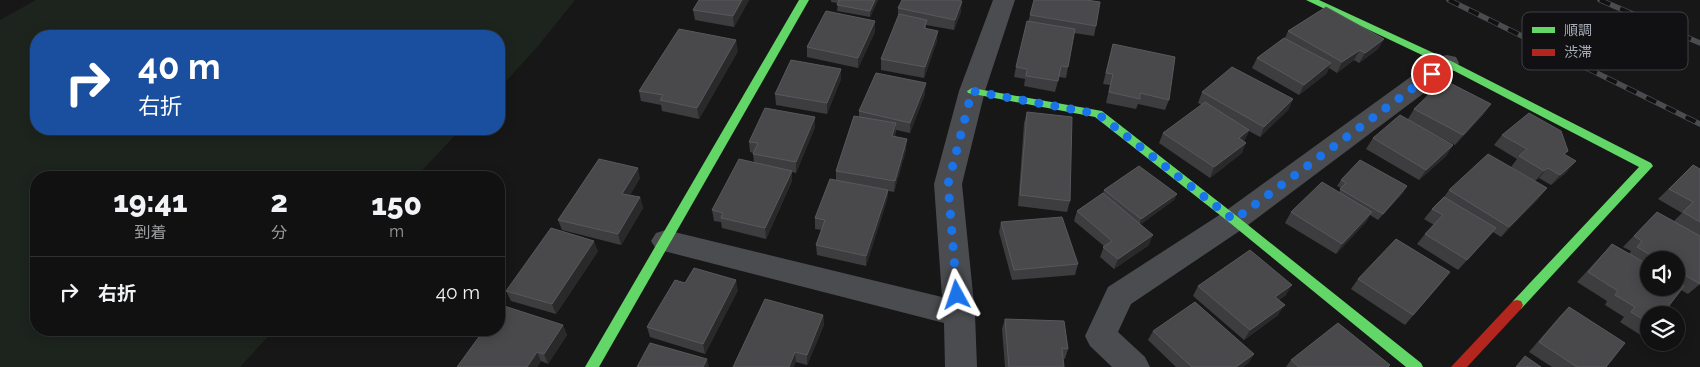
<!DOCTYPE html>
<html lang="ja">
<head>
<meta charset="utf-8">
<style>
	:root { --surface:#111; --page:#1e1f1f; --text:#f1f3f6; --muted:#9c9d9f; --line:#303131 }
	body { margin:0; font-family:Raleway,"Noto Sans JP",sans-serif; background:var(--page); color:var(--text); height:100vh; display:flex; flex-direction:column; font-size:19px; white-space:nowrap }
	* { box-sizing:border-box; margin:0 }
	p { font-size:16px; color:var(--muted) }
	.icon { flex:none; width:28px; height:28px; fill:none; stroke:currentColor; stroke-width:2; stroke-linecap:round; stroke-linejoin:round }
	.map { position:relative; flex:1; overflow:hidden }
	.sheet { position:absolute; left:30px; top:171px; width:475px; height:165px; display:flex; flex-direction:column; background:var(--surface); border-radius:20px; box-shadow:0 2px 12px #0003,0 0 0 1px var(--line) }
	.sheet>* { flex:none }
	.top-card { position:absolute; left:30px; top:30px; width:475px; height:105px; border-radius:20px; box-shadow:0 2px 12px #0003,0 0 0 1px var(--line); background:#1a4fa0; color:#fff; overflow:hidden }
	.buttons { position:absolute; left:1640px; top:251px; display:grid; gap:10px }
	.buttons a { display:grid; place-items:center; width:45px; height:45px; border-radius:50%; background:var(--surface); box-shadow:0 2px 12px #0003,0 0 0 1px var(--line); font-size:25px }
	.pin { position:absolute; display:grid; place-items:center; width:42px; height:42px; color:#fff; margin:-21px; border:2px solid #fff; border-radius:50%; box-shadow:0 1px 5px #0007 }
	.me { position:absolute; width:55px; margin:-28px; rotate:355deg; stroke-linejoin:round; filter:drop-shadow(0 0 4px #0008) }
	.turn { display:flex; align-items:center; gap:18px; height:105px; padding:0 25px; font-size:22px }
	.turn .icon { width:65px; height:65px; stroke-width:2.5 }
	.turn b { display:block; font-size:35px; line-height:42px }
	.eta { display:flex; justify-content:space-evenly; align-items:center; height:85px; text-align:center }
	.eta b { font-size:30px; font-weight:800; line-height:35px }
	ul { padding:0; list-style:none }
	li { display:flex; align-items:center; gap:15px; height:70px; padding:0 25px; border-top:1px solid var(--line) }
	li div { flex:1 }
	li b { display:block; font-size:19px }
	li em { font-style:normal }
	.map>svg:first-child { display:block }
	.green { fill:#1d241e }
	.lines { fill:none; stroke-linecap:round; stroke-linejoin:round }
	.street { fill:#4b4c50; fill-rule:evenodd }
	.fast { fill:#63d668; fill-rule:evenodd }
	.jam { fill:#b3261e; fill-rule:evenodd }
	.rail-casing { stroke:#4b4c4f; stroke-width:5.5 }
	.rail { stroke:#111113; stroke-width:4; stroke-dasharray:11; stroke-linecap:butt }
	.wall { fill:#3d3d3f; fill-rule:evenodd }
	.shaded-wall { fill:#29292a }
	.building { fill:#49494c; stroke:#58595d }
	.route { stroke:#1a73e8; stroke-width:9; stroke-dasharray:0 16.2 }
	.key { fill:#111113; stroke:#3e4045; stroke-width:1 }
	.key-label { font-size:14px; fill:#a8adb8 }
</style>
</head>
<body>
<div class="map">
<svg width="1700" height="367" viewBox="0 0 1700 367">
	<rect width="100%" height="100%" fill="#171717"/>
	<path class="green" d="M36,0H575L538,46L499,89V36H36V129H461L416,177L36,178V330H274L240,367H0V20Z"/>
	<g class="lines">
		<g class="street">
			<path d="M993,0H1015L985,91L962,184L975,314L977,367H945L944,323L656,249L651,241L656,233L666,230L942,297L934,184L959,91Z"/>
			<path d="M1447,55L1456,57L1459,63L1456,69L1244,228L1131,304L1118,332L1145,357L1150,367H1112L1090,346L1085,336L1108,287L1224,212L1438,57Z"/>
		</g>
		<g class="fast">
			<path d="M799,0H809L599,367H585Z"/>
			<path d="M1306,0H1319L1451,61L1651,163L1653,166L1521,309L1517,310L1513,309L1511,305L1513,301L1639,167L1443,65Z"/>
			<path d="M972,88L1102,111L1238,217L1421,363L1423,367H1406L1230,223L1095,117L968,93L967,91Z"/>
		</g>
		<path class="jam" d="M1517,300L1521,301L1523,305L1521,309L1467,367H1451L1513,301Z"/>
		<g class="rail-casing">
			<g id="rail">
				<path d="M1449,0L1700,124"/>
				<path d="M1600,0L1700,43"/>
			</g>
		</g>
		<use href="#rail" class="rail"/>
	</g>
	<g class="wall">
		<path d="M749,0L734,27L695,20L693,10Z"/>
		<path d="M831,0H878L870,17L837,11L838,3L831,2Z"/>
		<path d="M898,8L961,12L954,30L926,25V29L937,41L924,78L881,70V59L898,17Z"/>
		<path d="M1030,15L1096,26L1094,36L1074,33L1066,78L1059,77L1055,92L1024,86L1025,79L1014,77L1016,67Z"/>
		<path d="M875,21V32L858,68L807,57V47Z"/>
		<path d="M1288,31L1384,39L1378,49L1359,63L1354,60L1337,73L1329,68L1326,74L1299,95L1252,68L1257,58L1285,38Z"/>
		<path d="M1113,44L1169,100L1165,110L1138,104L1136,109L1106,103L1110,85L1103,84Z"/>
		<path d="M738,51L699,119L662,111L661,105L641,101L639,91Z"/>
		<path d="M841,69V79L827,114L776,105L775,94Z"/>
		<path d="M1202,92L1293,99L1288,110L1260,137L1249,131L1244,141L1242,153L1210,178L1159,143L1163,133L1202,105L1198,103Z"/>
		<path d="M925,94L910,133L896,130L895,137L906,150L894,192L888,191L887,200L866,266L817,255L816,245L822,230L815,229V218L836,180V171L859,117V111Z"/>
		<path d="M1414,109L1484,114L1455,145L1419,126L1453,145L1446,156L1419,180L1366,149L1373,138L1408,119Z"/>
		<path d="M1027,112L1070,201L1067,212L1018,206L1024,123Z"/>
		<path d="M815,117V127L796,173L792,172V181L766,239L722,228L721,222L714,221L712,210L754,162L753,154V153L750,152L749,142Z"/>
		<path d="M1502,135L1565,155L1567,172L1551,185L1539,178L1535,181L1511,167L1517,159L1494,145Z"/>
		<path d="M1693,165L1700,169V284L1688,294L1681,290L1649,315V330L1642,336L1620,322L1624,317L1605,305L1607,301L1577,282L1612,244L1629,254L1631,251L1623,247L1657,212L1674,221L1682,213L1658,199ZM1649,260H1676V288H1649Z"/>
		<path d="M640,178L630,195L640,197L643,208L621,245L562,230L558,220Z"/>
		<path d="M1341,180L1407,186L1403,193L1378,220L1370,215L1366,222L1336,254L1285,223L1291,212L1339,192L1341,188L1337,186Z"/>
		<path d="M1547,188L1538,199L1501,237L1493,232L1458,270L1417,244L1425,234L1434,225L1424,219L1432,209L1444,197L1449,190Z"/>
		<path d="M1104,190L1177,194L1174,200L1140,224L1149,245L1114,269L1100,257L1104,246L1074,221L1077,211L1103,193Z"/>
		<path d="M1001,222L1078,264L1075,275L1012,280L999,232Z"/>
		<path d="M598,251L556,314L511,301L506,291Z"/>
		<path d="M1358,279L1442,282L1405,325L1351,289Z"/>
		<path d="M685,283L738,290L705,354L650,337L647,327Z"/>
		<path d="M1198,286L1286,295L1279,300L1278,315L1244,340L1193,296Z"/>
		<path d="M1569,307L1606,367H1552L1529,352L1559,317Z"/>
		<path d="M823,315L824,325L807,365L796,362L733,367Z"/>
		<path d="M1005,319L1068,349L1065,359L1063,358L1064,367H1005L1002,329Z"/>
		<path d="M563,325L567,335L548,364L541,361L537,367H457Z"/>
		<path d="M1153,331L1254,354L1248,363L1243,367H1176L1148,340Z"/>
		<path d="M1291,360L1389,367H1286Z"/>
	</g>
	<g class="shaded-wall">
		<path d="M742,0H749L734,27L733,16Z"/>
		<path d="M875,0H878L870,17V11Z"/>
		<path d="M962,1L961,12L954,30L955,20Z"/>
		<path d="M875,21V32L858,68V58Z"/>
		<path d="M938,31L937,41L924,78L925,67Z"/>
		<path d="M1384,39L1378,49L1359,63L1365,53Z"/>
		<path d="M736,40L738,51L699,119L697,108Z"/>
		<path d="M1360,50L1354,60L1337,73L1342,62Z"/>
		<path d="M1331,63L1326,74L1299,95L1304,85Z"/>
		<path d="M841,69V79L827,114V103Z"/>
		<path d="M926,83L925,94L910,133V123Z"/>
		<path d="M1293,99L1288,110L1260,137L1264,127Z"/>
		<path d="M1491,104L1484,114L1455,145L1463,135Z"/>
		<path d="M815,117V127L796,173V162Z"/>
		<path d="M896,123L895,134L892,147V136Z"/>
		<path d="M1249,130L1244,141L1234,148L1239,138Z"/>
		<path d="M907,139L906,150L894,192L895,181Z"/>
		<path d="M1246,143L1242,153L1210,178L1214,167Z"/>
		<path d="M1453,145L1446,156L1419,180L1426,170Z"/>
		<path d="M1576,161L1567,172L1551,185L1560,175Z"/>
		<path d="M638,168L640,178L625,204L622,194Z"/>
		<path d="M1548,168L1539,178L1535,181L1544,171Z"/>
		<path d="M792,171V181L766,239L765,228Z"/>
		<path d="M1407,186L1403,193L1378,220L1383,214Z"/>
		<path d="M1547,188L1538,199L1501,237L1509,227Z"/>
		<path d="M888,190L887,200L866,266V256Z"/>
		<path d="M1177,194L1174,200L1139,226L1141,219Z"/>
		<path d="M640,197L643,208L621,245L618,234Z"/>
		<path d="M1372,212L1366,222L1336,254L1342,244Z"/>
		<path d="M1496,228L1488,238L1458,270L1467,260Z"/>
		<path d="M1153,235L1149,245L1114,269L1118,259Z"/>
		<path d="M594,241L598,251L556,314L552,304Z"/>
		<path d="M1450,272L1442,282L1405,325L1413,315Z"/>
		<path d="M736,280L738,290L705,354L703,344Z"/>
		<path d="M1292,285L1286,295L1269,307L1275,297Z"/>
		<path d="M1285,305L1278,315L1244,340L1250,330Z"/>
		<path d="M823,315L824,325L807,365V355Z"/>
		<path d="M563,325L567,335L548,364L544,354Z"/>
		<path d="M537,352L541,361L537,367H527Z"/>
		<path d="M795,352L796,362L794,367H789Z"/>
		<path d="M1254,354L1248,363L1243,367H1236Z"/>
		<path d="M707,359L709,367H703Z"/>
	</g>
	<g class="building">
		<path d="M699,0H742L733,16L693,10Z"/>
		<path d="M839,0H875L870,11L837,5Z"/>
		<path d="M902,0H956L962,1L955,20L898,8Z"/>
		<path d="M1034,0H1086L1100,2L1096,26L1030,15Z"/>
		<path d="M1326,7L1384,39L1365,53L1360,50L1342,62L1288,31Z"/>
		<path d="M826,11L875,21L858,58L807,47Z"/>
		<path d="M899,14L927,20L924,28L938,31L925,67L881,59Z"/>
		<path d="M1027,21L1075,29L1068,67L1061,66L1058,81L1026,76L1027,69L1016,67Z"/>
		<path d="M679,29L736,40L697,108L660,100L663,95L639,91Z"/>
		<path d="M1284,38L1331,63L1304,85L1257,58Z"/>
		<path d="M1113,44L1175,57L1169,100L1140,93V99L1109,92L1113,74L1106,73Z"/>
		<path d="M791,60L841,69L827,103L775,94Z"/>
		<path d="M1232,67L1293,99L1264,127L1202,92Z"/>
		<path d="M876,73L926,83L910,123L859,111Z"/>
		<path d="M1444,80L1491,104L1463,135L1414,109Z"/>
		<path d="M1205,102L1249,130L1239,138L1246,143L1214,167L1163,133Z"/>
		<path d="M765,108L815,117L796,162L753,154L758,143L749,142Z"/>
		<path d="M1027,112L1072,117L1070,201L1020,195Z"/>
		<path d="M1529,113L1561,131L1568,151L1564,154L1576,161L1560,175L1548,168L1544,171L1519,156L1527,149L1502,135Z"/>
		<path d="M1400,115L1453,145L1426,170L1373,138Z"/>
		<path d="M854,116L896,123L892,136L907,139L895,181L836,171Z"/>
		<path d="M1488,154L1547,188L1509,227L1449,190Z"/>
		<path d="M599,159L638,168L622,194L640,197L618,234L558,220Z"/>
		<path d="M739,159L792,171L765,228L721,218L723,213L712,210Z"/>
		<path d="M1360,160L1407,186L1383,214L1340,189L1346,183L1341,180Z"/>
		<path d="M1693,165L1700,169V222L1683,212L1693,202L1669,189Z"/>
		<path d="M1139,166L1177,194L1141,219L1104,190Z"/>
		<path d="M830,179L888,190L866,256L816,245L825,220L815,218Z"/>
		<path d="M1322,182L1372,212L1342,244L1291,212Z"/>
		<path d="M1103,193L1153,235L1118,259L1103,247L1112,241L1077,211Z"/>
		<path d="M1444,197L1496,228L1467,260L1425,234L1443,215L1432,209Z"/>
		<path d="M1657,212L1700,236V284L1676,270V260H1659L1637,247L1642,241L1634,236Z"/>
		<path d="M1062,217L1078,264L1014,270L1001,222Z"/>
		<path d="M551,228L594,241L552,304L506,291Z"/>
		<path d="M1396,239L1450,272L1413,315L1358,279Z"/>
		<path d="M1612,244L1649,265V288H1676V281L1684,286L1662,315H1649V323L1631,312L1635,307L1615,295L1618,291L1588,272Z"/>
		<path d="M1250,250L1292,285L1275,297L1285,305L1250,330L1198,286Z"/>
		<path d="M694,268L736,280L703,344L647,327L675,280L685,283Z"/>
		<path d="M765,299L823,315L807,355L795,352L789,367H733Z"/>
		<path d="M1195,302L1254,354L1236,367H1192L1153,331Z"/>
		<path d="M501,305L563,325L544,354L537,352L527,367H457L484,330H499V309Z"/>
		<path d="M1569,307L1625,343L1606,367H1577L1539,342Z"/>
		<path d="M1005,319L1064,321L1068,349L1062,348L1064,367H1009Z"/>
		<path d="M1338,323L1390,365L1388,367H1299L1291,360Z"/>
		<path d="M650,343L707,359L703,367H637Z"/>
		<path d="M1525,356L1541,367H1516Z"/>
	</g>
	<g class="lines">
		<path class="route" d="M957,295L948,184L972,91L1098,114L1234,220L1432,74"/>
	</g>
	<rect x="1522" y="12" width="166" height="58" rx="8" class="key"/>
	<rect x="1532" y="27" width="23" height="6" fill="#63d668"/>
	<rect x="1532" y="49" width="23" height="7" fill="#b3261e"/>
	<g class="key-label">
		<text x="1564" y="35">順調</text>
		<text x="1564" y="57">渋滞</text>
	</g>
</svg>
<div class="buttons">
<a><svg class="icon" aria-label="sound" viewBox="0 0 24 24"><path d="M4 9h4l5-4v14l-5-4H4zM17 9q2 3 0 6"/></svg></a>
<a><svg class="icon" aria-label="layers" viewBox="0 0 24 24"><path d="M12 4l9 5-9 5-9-5zM3 14l9 5 9-5"/></svg></a>
</div>
<div class="pin" style="left:1432px;top:74px;background:#d93025"><svg class="icon" aria-label="arrive" viewBox="0 0 24 24"><path d="M6 21V4h12l-3 4 3 4H6"/></svg></div>
<svg class="me" style="left:957px;top:295px" viewBox="-20 -20 40 40"><path d="M0-17L14 15 0 8-14 15z" fill="#1a73e8" stroke="#fff" stroke-width="4"/></svg>
<div class="top-card">
<div class="turn"><svg class="icon" aria-label="right" viewBox="0 0 24 24"><path d="M7 20v-9h11M14 6l5 5-5 5"/></svg><div><b>40 m</b>右折</div></div>
</div>
<section class="sheet">
<div class="eta">
<div><b>19:41</b><p>到着</p></div>
<div><b>2</b><p>分</p></div>
<div><b>150</b><p>m</p></div>
</div>
<ul>
<li><svg class="icon" aria-label="right" viewBox="0 0 24 24"><path d="M7 20v-9h11M14 6l5 5-5 5"/></svg><div><b>右折</b></div><em>40 m</em></li>
</ul>
</section>
</div>
</body>
</html>
